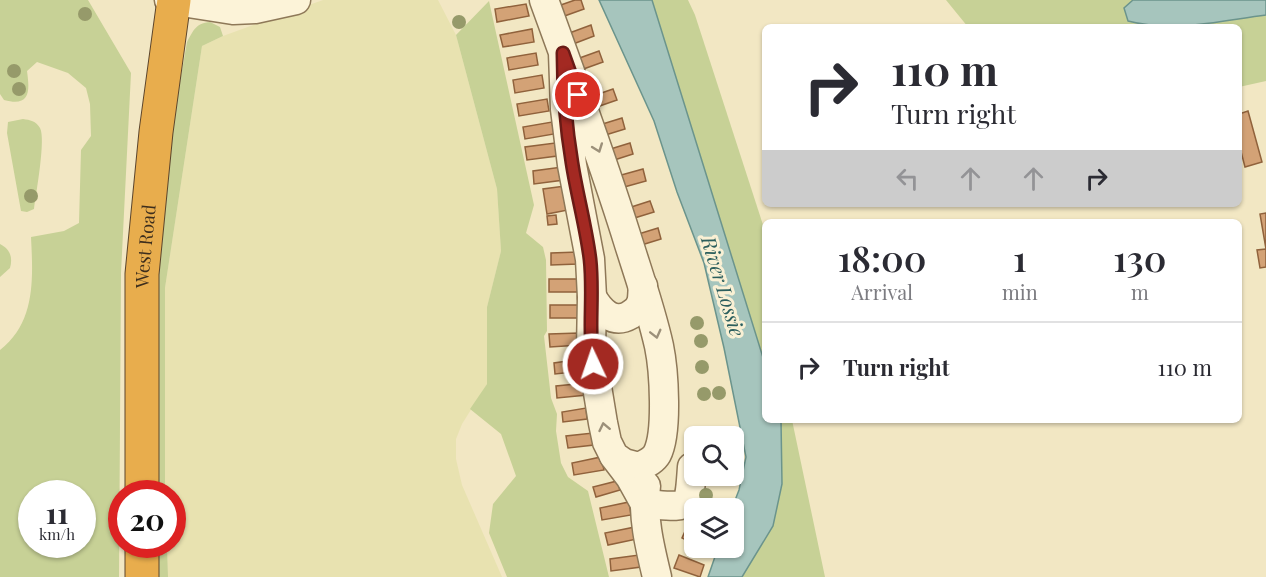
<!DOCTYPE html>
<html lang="en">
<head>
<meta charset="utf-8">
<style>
	:root { --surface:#fff; --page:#f2f2f3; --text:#2b2b33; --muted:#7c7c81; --line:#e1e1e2 }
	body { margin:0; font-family:"Playfair Display",serif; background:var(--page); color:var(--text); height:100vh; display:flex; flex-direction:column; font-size:22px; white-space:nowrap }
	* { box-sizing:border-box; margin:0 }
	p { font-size:20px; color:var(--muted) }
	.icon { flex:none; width:33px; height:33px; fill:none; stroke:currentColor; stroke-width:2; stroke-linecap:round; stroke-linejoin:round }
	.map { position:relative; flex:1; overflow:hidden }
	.sheet { position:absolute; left:762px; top:219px; width:480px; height:204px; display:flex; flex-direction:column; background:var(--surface); border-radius:9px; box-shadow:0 2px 4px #0004 }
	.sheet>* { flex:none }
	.guide { position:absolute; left:762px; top:24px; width:480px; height:183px; border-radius:9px; box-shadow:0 2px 4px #0004; background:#fff; color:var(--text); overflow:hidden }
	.controls { position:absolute; left:684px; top:426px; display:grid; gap:12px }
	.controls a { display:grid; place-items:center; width:60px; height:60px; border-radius:9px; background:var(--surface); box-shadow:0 2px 4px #0004; font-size:30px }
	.speed { position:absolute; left:18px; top:480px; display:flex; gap:12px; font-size:30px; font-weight:700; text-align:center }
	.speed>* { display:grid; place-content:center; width:78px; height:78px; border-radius:50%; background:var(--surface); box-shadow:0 2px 4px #0004; line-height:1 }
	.speed small { font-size:15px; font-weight:400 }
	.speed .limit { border:9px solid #d22; background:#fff; color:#111 }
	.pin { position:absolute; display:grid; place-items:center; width:51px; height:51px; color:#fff; margin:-26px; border:3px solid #fff; border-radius:50%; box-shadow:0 2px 6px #0007 }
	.me { position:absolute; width:66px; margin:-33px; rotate:357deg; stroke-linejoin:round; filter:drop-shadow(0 0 4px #0008) }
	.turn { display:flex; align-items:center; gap:21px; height:126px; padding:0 30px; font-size:27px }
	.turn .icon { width:78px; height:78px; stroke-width:2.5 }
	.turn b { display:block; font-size:42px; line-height:51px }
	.lanes { display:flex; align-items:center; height:57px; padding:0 30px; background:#0003; justify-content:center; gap:30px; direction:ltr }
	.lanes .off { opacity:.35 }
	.eta { display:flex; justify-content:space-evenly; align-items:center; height:102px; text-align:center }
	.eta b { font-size:36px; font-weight:600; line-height:42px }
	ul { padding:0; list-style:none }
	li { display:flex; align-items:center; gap:18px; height:90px; padding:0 30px; border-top:2px solid var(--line) }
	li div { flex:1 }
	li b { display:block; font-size:22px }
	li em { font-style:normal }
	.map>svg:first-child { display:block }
	.farmland { fill:#e8e2b0 }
	.green { fill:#c7d196; fill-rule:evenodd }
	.water { fill:#a6c5bd; stroke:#6b948c; stroke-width:1.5 }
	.building { fill:#d3a276; stroke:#90623c; stroke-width:1.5 }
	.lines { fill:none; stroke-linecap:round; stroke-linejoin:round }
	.minor-casing { stroke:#8e7858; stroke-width:31 }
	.highway-casing { stroke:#5c452c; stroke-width:35 }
	.minor { stroke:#fcf3d8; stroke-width:28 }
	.highway { stroke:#e8ad4d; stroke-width:33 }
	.tree { fill:#969a6a }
	.oneway { stroke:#9c907a }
	.route-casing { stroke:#6a1b16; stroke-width:15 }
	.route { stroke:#a32922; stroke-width:10 }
	.labels { text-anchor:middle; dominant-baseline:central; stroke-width:6; stroke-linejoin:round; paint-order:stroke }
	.street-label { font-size:18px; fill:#3d2e1d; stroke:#f9f0d4 }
	.water-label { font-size:20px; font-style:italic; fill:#2b5e5d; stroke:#f9f0d4 }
</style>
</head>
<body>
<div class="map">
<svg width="1266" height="577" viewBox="0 0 1266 577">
	<rect width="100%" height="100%" fill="#f2e7c3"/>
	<path class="farmland" d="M323,0H438L456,35L497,189L501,251L487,307V384L462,424L456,439V459L462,485L502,577H168L167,545L172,544V494H165V288L202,46L223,36Z"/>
	<g class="green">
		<path d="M0,0H88L131,73L121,273L119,577H0V350C36,322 33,278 31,237L64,231L79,223L81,150L91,136L90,104L86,88L68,73L37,62L27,71C30,92 30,107 4,100L0,94ZM32,494H82V544H32Z"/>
		<path d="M652,0H688L695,15L765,231V364Z"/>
		<path d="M946,0H1266V81L1239,87V27H968Z"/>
		<path d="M489,1L534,205L526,233L543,247L546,260L547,331L544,336L551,398L557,414L556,431L561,463L568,477L588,491L609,577H507L489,533L493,504L516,476L501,434L470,409L487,384V307L501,251L497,189L456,35Z"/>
		<path d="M210,22L220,27L223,36L202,46L165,288V493L152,494L159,201L187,42C193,31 196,23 210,22Z"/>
		<path d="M23,119C30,120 36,121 40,128C46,139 36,193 34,209L27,212L21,211L7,133L8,122Z"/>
		<path d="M0,244C10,249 13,257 10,268L0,277Z"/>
		<path d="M781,420H792L825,577H742L773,526L782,484Z"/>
		<path d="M151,545H167L168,577H151Z"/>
	</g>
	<g class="water">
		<path d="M599,0H652L765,364V420H781L782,484L773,526L742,577H708L718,548H734L732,508L739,490L746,457L724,348L704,263L677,192L654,121Z"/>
		<path d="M1133,0H1266V15C1220,21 1174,33 1128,21L1124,8Z"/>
	</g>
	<g class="building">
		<path d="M575,0H581L584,9L559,18L555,7Z"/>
		<path d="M526,4L529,16L497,22L495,9Z"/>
		<path d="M591,25L594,36L568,46L564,35Z"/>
		<path d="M532,29L534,42L503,47L500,35Z"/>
		<path d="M599,51L603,62L578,71L574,60Z"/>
		<path d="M536,53L538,65L509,70L507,58Z"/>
		<path d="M542,75L544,88L515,93L513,80Z"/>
		<path d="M613,89L617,100L591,109L587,98Z"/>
		<path d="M547,99L549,111L519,116L517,104Z"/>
		<path d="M1248,111L1262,162L1245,167L1239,144V114Z"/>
		<path d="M622,118L625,129L599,137L596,126Z"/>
		<path d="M552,122L554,134L525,139L523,127Z"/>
		<path d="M555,143L557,156L527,160L525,147Z"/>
		<path d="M630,143L633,154L608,162L604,151Z"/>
		<path d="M562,167L564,180L534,184L533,171Z"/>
		<path d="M643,169L646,181L617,189L614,177Z"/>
		<path d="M565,186L568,210L547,214L543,189Z"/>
		<path d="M650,201L654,212L628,220L625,209Z"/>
		<path d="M1266,213V249L1260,214Z"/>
		<path d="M556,215L557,224L548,225L547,216Z"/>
		<path d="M658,228L661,239L635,247L632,236Z"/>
		<path d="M1266,249V267L1260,268L1257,250Z"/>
		<path d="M578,252V264L551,265V253Z"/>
		<rect x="549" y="279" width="30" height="13"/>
		<rect x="550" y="305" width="30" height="13"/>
		<path d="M579,333L580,345L550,347L549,334Z"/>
		<path d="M581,359L582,371L555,374L554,363Z"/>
		<path d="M586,383L587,395L557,398L556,386Z"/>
		<path d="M586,408L587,419L563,422L562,412Z"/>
		<path d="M593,433L594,445L568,448L566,436Z"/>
		<path d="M601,457L604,470L574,475L572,463Z"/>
		<path d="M617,481L620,490L596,497L593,487Z"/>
		<path d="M629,502L631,515L602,520L600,508Z"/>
		<path d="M635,527L637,539L608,545L605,533Z"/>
		<path d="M687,527L694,530V544L682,538Z"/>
		<path d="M639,555L641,567L611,571L610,559Z"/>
		<path d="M679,555L704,565L700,577L674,568Z"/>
	</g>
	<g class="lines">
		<g class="minor-casing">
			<g id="minor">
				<path d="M169,0L233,10L255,9L296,0"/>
				<path d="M544,0C573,80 603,160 628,241C639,276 651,310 659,346C664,370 668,433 657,454C653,461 645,464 639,467L624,463L614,456L607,442L603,423L591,350L592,297L590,259L572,165L565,109L563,53"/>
				<path d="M592,297C600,311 613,325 630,315C634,312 638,310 640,305C643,300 642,292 643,286"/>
				<path d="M614,456L630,477L645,504C689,507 689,512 692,467"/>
				<path d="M646,486C642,516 650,548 657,577"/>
			</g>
		</g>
		<g class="highway-casing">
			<g id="highway">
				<path id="s1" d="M142,494V274L156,132L174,0"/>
				<path d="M142,544V577"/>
			</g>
		</g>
		<use href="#minor" class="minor"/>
		<use href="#highway" class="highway"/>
	</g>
	<g class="tree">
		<circle cx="85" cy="14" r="7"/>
		<circle cx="459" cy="22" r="7"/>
		<circle cx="14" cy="71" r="7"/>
		<circle cx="19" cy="89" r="7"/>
		<circle cx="31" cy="196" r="7"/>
		<circle cx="697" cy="323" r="7"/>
		<circle cx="701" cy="341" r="7"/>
		<circle cx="702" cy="367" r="7"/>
		<circle cx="719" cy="393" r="7"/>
		<circle cx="704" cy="394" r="7"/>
		<circle cx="706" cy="495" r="7"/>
	</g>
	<defs><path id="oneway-chevron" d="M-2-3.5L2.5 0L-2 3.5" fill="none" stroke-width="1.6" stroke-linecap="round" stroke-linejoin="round" transform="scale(1.5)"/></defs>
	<g class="oneway">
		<use href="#oneway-chevron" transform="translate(598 148) rotate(70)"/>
		<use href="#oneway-chevron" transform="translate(656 334) rotate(76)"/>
		<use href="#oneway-chevron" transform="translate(604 427) rotate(-102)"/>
	</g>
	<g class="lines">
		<g class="route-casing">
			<path id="route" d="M578,95L563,53C563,91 566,127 572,163C577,195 586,227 590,259C594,294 588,330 593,364"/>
		</g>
		<use href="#route" class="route"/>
	</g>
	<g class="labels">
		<g class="street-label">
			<text stroke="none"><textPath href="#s1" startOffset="248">West Road</textPath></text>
		</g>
		<g class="water-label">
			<text transform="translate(724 286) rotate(73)">River Lossie</text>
		</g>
	</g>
</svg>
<div class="controls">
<a><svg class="icon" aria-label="search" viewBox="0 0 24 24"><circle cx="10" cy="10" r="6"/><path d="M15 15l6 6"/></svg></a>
<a><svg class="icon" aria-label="layers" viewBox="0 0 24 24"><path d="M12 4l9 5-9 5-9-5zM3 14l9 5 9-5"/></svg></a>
</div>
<div class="speed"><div>11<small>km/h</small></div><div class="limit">20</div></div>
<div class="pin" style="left:578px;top:95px;background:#d93025"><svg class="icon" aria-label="arrive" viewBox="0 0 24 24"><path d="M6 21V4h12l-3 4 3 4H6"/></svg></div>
<svg class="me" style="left:593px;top:364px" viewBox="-20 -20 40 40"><circle r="17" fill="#a32922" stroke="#fff" stroke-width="3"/><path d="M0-11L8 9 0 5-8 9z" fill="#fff"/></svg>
<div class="guide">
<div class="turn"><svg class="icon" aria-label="right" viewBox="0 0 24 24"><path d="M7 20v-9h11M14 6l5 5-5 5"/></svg><div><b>110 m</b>Turn right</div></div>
<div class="lanes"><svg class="icon off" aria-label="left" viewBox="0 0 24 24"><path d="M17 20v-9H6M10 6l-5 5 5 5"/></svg><svg class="icon off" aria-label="ahead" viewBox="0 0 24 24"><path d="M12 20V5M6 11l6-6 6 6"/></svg><svg class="icon off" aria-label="ahead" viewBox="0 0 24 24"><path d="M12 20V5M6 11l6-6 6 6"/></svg><svg class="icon" aria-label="right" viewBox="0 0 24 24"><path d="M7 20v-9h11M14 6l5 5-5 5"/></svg></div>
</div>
<section class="sheet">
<div class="eta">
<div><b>18:00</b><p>Arrival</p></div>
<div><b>1</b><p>min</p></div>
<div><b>130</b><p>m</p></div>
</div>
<ul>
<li><svg class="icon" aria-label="right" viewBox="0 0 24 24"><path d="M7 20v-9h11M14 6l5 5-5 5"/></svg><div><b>Turn right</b></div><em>110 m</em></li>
</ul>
</section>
</div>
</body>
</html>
